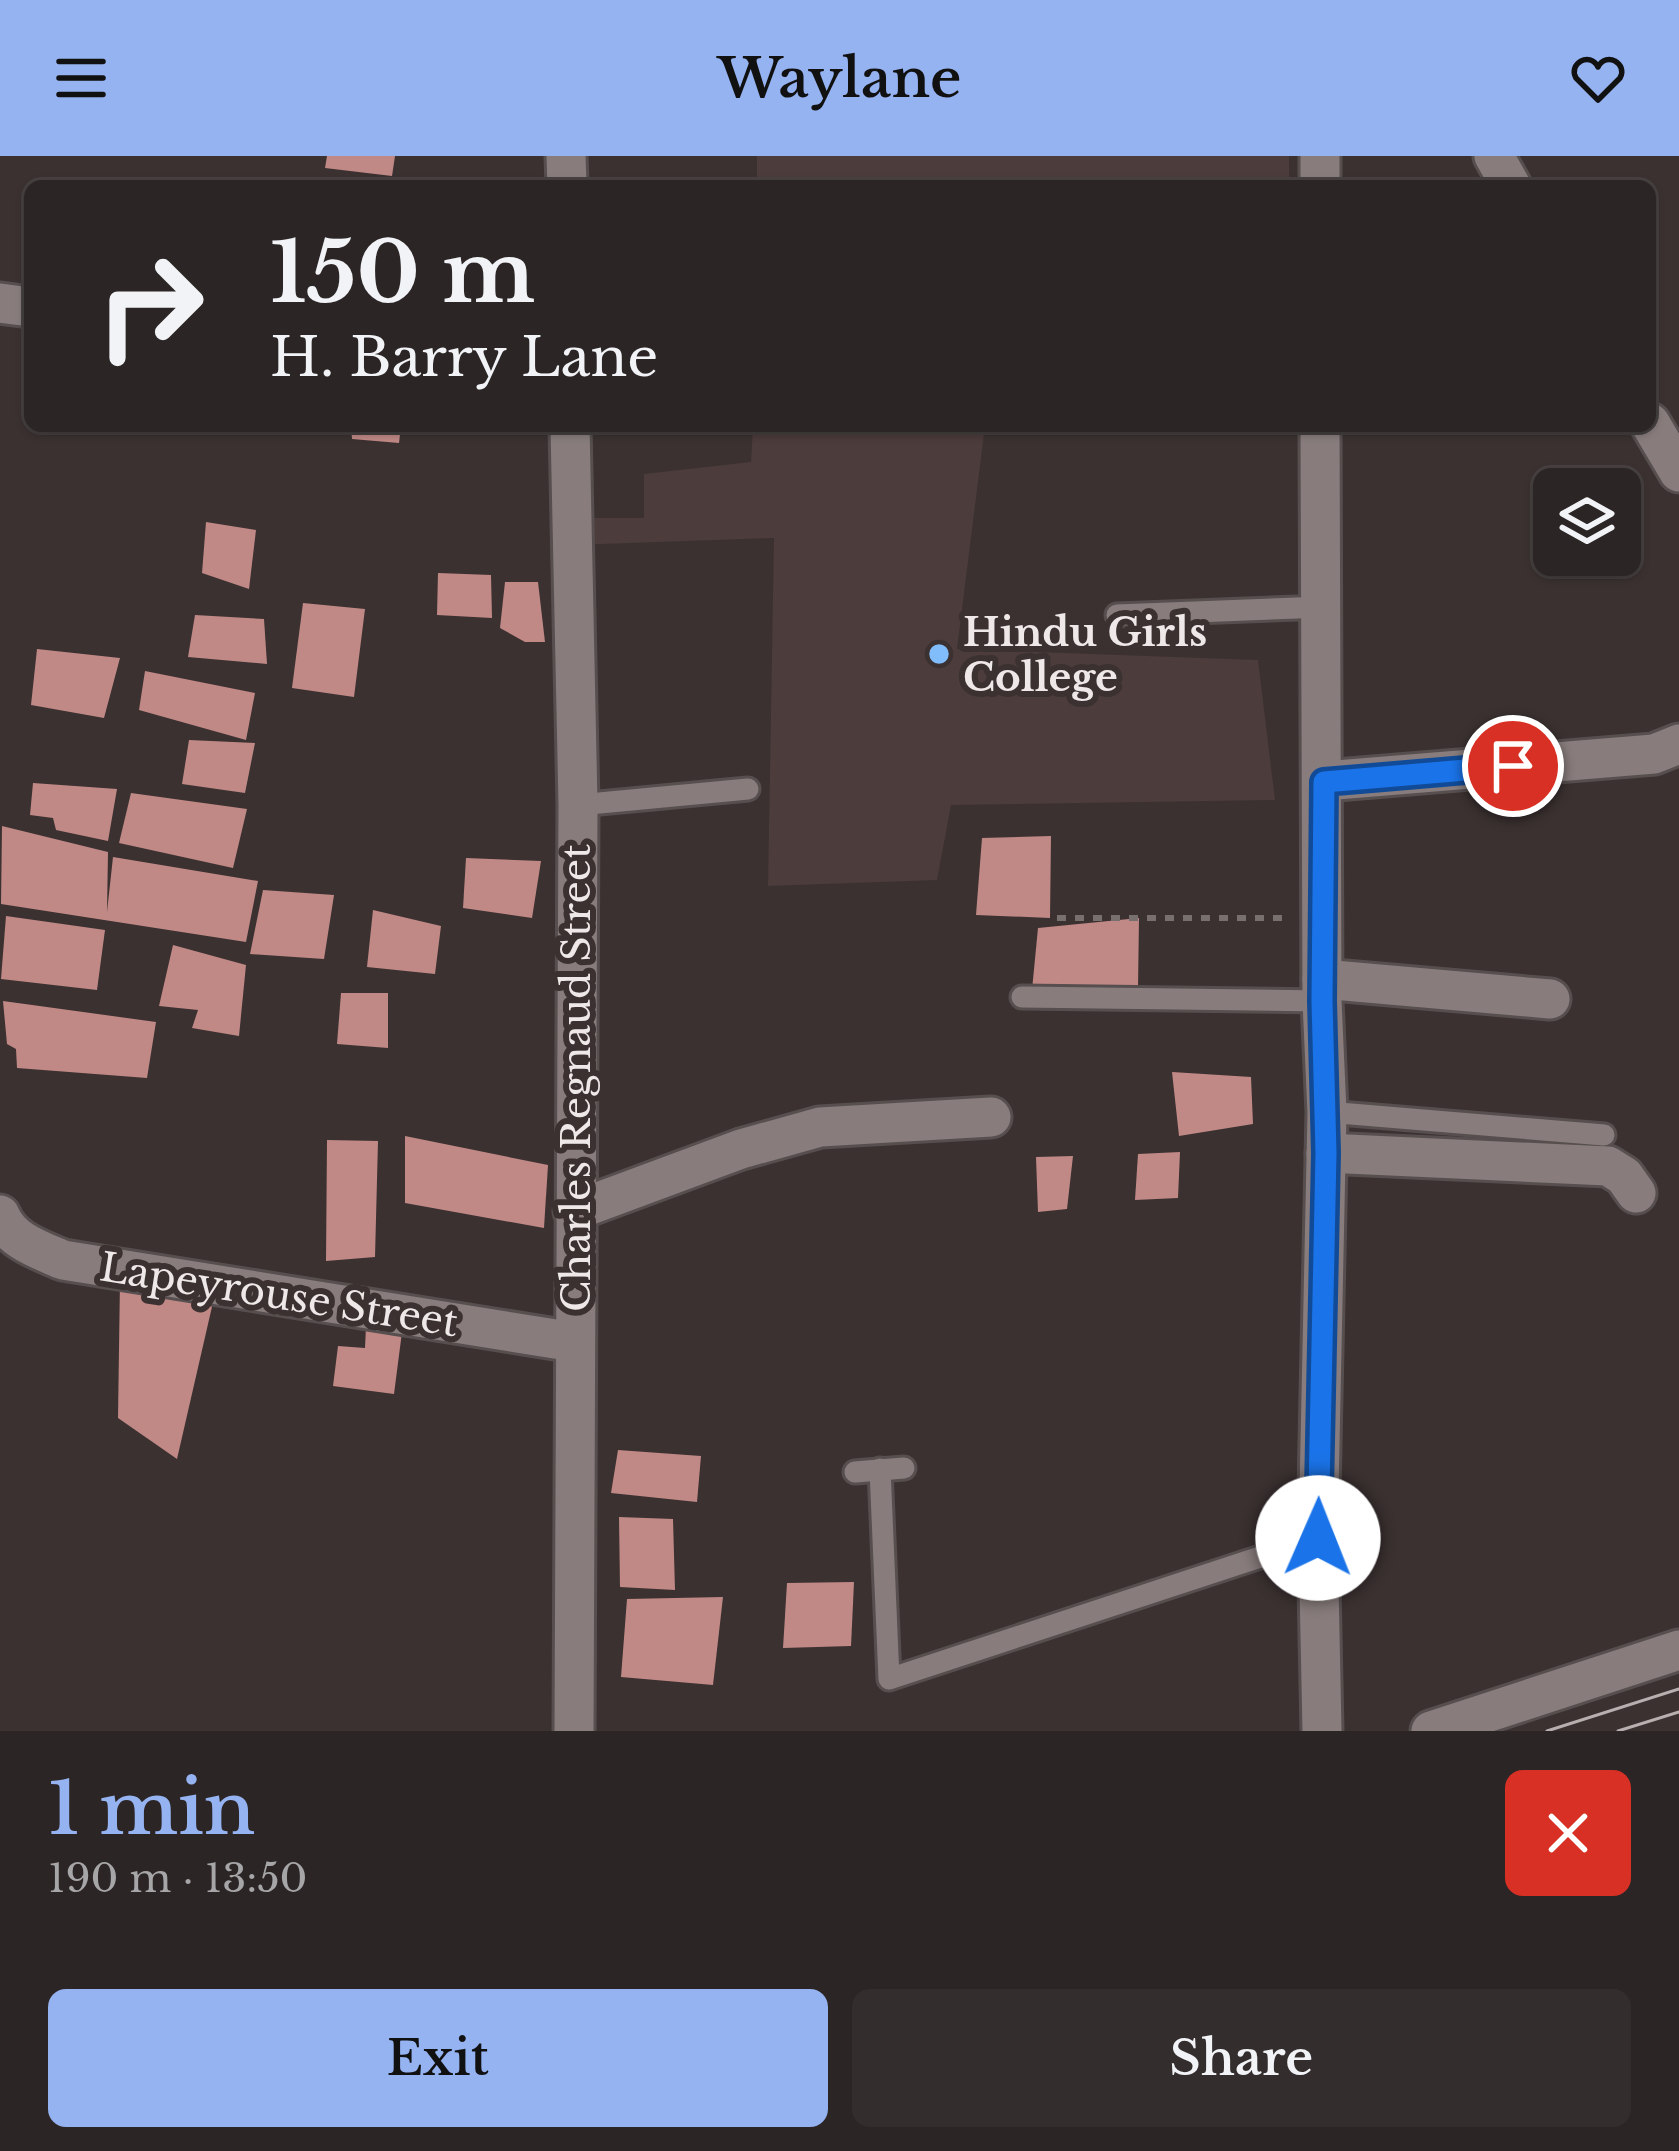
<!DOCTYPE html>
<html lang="en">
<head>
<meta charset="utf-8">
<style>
	:root { --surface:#2c2525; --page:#342d2d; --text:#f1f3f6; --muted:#a6a5a7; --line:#484242; --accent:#95b2f1 }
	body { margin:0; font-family:"Libre Baskerville",serif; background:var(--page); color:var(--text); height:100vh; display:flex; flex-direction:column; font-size:45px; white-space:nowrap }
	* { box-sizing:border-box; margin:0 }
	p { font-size:39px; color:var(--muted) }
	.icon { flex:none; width:66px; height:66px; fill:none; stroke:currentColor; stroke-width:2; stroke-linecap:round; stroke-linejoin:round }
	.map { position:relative; height:1575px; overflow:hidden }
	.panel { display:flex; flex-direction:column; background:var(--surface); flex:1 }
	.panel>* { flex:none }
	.banner { position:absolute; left:24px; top:24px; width:1632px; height:252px; border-radius:18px; box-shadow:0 3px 9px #0004,0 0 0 3px var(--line); background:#2c2525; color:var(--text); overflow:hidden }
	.tools { position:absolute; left:1533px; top:312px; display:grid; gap:24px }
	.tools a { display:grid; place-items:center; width:108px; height:108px; border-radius:18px; background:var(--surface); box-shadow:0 3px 9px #0004,0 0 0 3px var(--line); font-size:60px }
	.pin { position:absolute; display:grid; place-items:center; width:102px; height:102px; color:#fff; margin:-51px; border:6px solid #fff; border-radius:50%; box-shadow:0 3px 12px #0007 }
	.me { position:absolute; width:132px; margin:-66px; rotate:1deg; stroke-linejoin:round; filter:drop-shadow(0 0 9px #0008) }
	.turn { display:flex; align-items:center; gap:42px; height:252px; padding:0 48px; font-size:54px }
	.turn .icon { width:156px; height:156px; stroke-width:2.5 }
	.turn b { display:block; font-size:84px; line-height:102px }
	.round { display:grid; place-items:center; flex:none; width:126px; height:126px; border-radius:18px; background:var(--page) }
	.headline { display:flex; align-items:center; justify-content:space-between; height:204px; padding:0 48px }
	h1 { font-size:72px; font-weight:600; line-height:90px; color:var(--accent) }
	.primary-button { display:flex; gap:24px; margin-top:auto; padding:24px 48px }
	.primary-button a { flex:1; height:138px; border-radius:18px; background:var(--accent); color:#111; font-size:48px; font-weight:600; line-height:138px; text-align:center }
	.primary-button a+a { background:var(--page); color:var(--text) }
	header { display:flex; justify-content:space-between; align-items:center; height:156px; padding:0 48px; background:var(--accent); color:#111; font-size:54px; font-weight:600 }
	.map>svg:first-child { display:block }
	.built { fill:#4c3c3b }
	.building { fill:#c08986 }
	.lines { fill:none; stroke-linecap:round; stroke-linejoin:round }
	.lane-casing { stroke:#574f4f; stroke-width:27 }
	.street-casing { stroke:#574f4f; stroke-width:45 }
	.path { stroke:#786f6f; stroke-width:6; stroke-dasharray:9 9; stroke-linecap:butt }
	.lane { stroke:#887d7c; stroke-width:21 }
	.street { stroke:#887d7c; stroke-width:39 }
	.tram { stroke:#b8b0b0; stroke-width:3 }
	.route-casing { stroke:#114b97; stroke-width:30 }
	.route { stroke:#1a73e8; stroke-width:21 }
	.poi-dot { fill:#80bdfa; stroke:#3b3131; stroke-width:4.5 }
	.labels { text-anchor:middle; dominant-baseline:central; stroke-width:12; stroke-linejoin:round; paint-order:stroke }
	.poi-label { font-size:39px; font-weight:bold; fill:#efe8e8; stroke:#3b3131; text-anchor:start }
	.street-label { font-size:39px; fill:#efe8e8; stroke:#3b3131 }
</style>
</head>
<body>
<header><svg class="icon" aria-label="menu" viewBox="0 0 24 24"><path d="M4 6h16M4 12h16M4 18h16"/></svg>Waylane<svg class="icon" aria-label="heart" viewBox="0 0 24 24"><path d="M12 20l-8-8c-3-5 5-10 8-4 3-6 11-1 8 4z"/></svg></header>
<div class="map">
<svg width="1679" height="1575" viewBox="0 0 1679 1575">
	<rect width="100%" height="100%" fill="#3b3131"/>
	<g class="built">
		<rect x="757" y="0" width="532" height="30"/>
		<path d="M753,270H985L957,493L1258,504L1275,644L951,649L937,724L768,730L774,382L574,389V362H644V318L751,306Z"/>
	</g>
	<g class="building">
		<path d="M327,0H395L392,20L325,12Z"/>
		<path d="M351,270H401L399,287L352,283Z"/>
		<path d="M206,366L256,374L249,433L202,417Z"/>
		<path d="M438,417L491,419L492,462L437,459Z"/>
		<path d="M505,426H538L545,486H525L500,472Z"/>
		<path d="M303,447L365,453L354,541L292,532Z"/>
		<path d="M195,459L264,463L267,508L188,501Z"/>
		<path d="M37,493L120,502L104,562L31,549Z"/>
		<path d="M145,515L255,537L246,584L139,554Z"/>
		<path d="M189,584L255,587L245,637L182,628Z"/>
		<path d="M33,627L117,633L108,685L56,674L53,662L30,659Z"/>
		<path d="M131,637L247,653L233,712L119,687Z"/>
		<path d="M2,670L108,696L107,756L113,701L258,725L246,786L1,748Z"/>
		<path d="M1051,680L1050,762L976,759L982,682Z"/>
		<path d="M466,702L541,705L532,762L463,752Z"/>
		<path d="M263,734L334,739L324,803L250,798Z"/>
		<path d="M373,754L441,770L435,818L367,811Z"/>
		<path d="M6,760L105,774L97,834L1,823Z"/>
		<path d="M1139,762L1138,832L1032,834L1038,772Z"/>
		<path d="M173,789L246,809L239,880L192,872L198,854L159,850Z"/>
		<path d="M341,837H388V892L337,888Z"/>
		<path d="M3,845L156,866L147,922L17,912L16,893L7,888Z"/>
		<path d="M1172,916L1251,921L1253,968L1179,980Z"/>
		<path d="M405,980L548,1009L544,1072L405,1047Z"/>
		<path d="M327,984L378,985L375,1101L326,1105Z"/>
		<path d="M1180,996L1178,1042L1135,1044L1138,998Z"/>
		<path d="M1073,1000L1067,1053L1038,1056L1036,1001Z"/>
		<path d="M120,1124L214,1142L177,1303L118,1262Z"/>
		<path d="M366,1170L402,1176L394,1238L333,1230L338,1190L365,1192Z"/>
		<path d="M618,1294L701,1300L697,1346L611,1337Z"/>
		<path d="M619,1361L673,1363L675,1434L620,1431Z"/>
		<path d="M854,1426L851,1490L783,1492L787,1427Z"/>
		<path d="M723,1441L713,1529L621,1521L627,1443Z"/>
	</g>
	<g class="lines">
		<g class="lane-casing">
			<g id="lane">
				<path d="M1117,459L1324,451"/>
				<path d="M578,649L748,633"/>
				<path d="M1022,841L1322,845"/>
				<path d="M1327,956L1604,979"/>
				<path d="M880,1313L889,1523L1318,1382"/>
				<path d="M855,1316L904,1312"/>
			</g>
		</g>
		<g class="street-casing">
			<g id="street">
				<path d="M566,0L567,30"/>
				<path d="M1494,0L1511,30"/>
				<path d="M1320,30V0"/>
				<path d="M0,147L30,151"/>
				<path d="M1650,267L1679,316"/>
				<path d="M570,270L578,649L574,1575"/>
				<path d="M1320,270L1322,845L1327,956L1318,1382L1322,1575"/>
				<path d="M1324,625L1654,598L1679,588"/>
				<path d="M1322,823L1550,843"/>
				<path d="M1326,997L1608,1010L1624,1020L1636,1037"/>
				<path d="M574,1055L741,993L820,971L991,961"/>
				<path d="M0,1059C11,1085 38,1093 63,1104L574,1186"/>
				<path d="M1431,1575L1679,1494"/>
			</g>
		</g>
		<path class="path" d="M1057,762H1289"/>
		<use href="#lane" class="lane"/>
		<use href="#street" class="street"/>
		<g class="tram">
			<path d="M1547,1575L1679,1533"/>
			<path d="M1618,1575L1679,1556"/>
		</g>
	</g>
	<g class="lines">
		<g class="route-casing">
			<path id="route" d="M1318,1382L1326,997L1322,845L1324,626L1513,610"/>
		</g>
		<use href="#route" class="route"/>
	</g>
	<circle class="poi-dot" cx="939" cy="498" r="12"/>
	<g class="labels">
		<g class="poi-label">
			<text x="963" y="476">Hindu Girls<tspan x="963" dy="45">College</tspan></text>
		</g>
		<g class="street-label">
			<text transform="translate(576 922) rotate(-90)">Charles Regnaud Street</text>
			<text transform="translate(279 1139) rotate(9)">Lapeyrouse Street</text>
		</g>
	</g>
</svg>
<div class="tools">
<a><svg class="icon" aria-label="layers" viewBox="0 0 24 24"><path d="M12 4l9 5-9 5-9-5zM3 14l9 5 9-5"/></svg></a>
</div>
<div class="pin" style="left:1513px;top:610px;background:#d93025"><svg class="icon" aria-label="arrive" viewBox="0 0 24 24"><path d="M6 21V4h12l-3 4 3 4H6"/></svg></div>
<svg class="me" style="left:1318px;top:1382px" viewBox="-20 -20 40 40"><circle r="19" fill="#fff"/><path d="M0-13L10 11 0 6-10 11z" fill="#1a73e8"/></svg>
<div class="banner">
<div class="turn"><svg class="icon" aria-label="right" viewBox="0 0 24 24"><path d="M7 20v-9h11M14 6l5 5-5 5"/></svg><div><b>150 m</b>H. Barry Lane</div></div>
</div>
</div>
<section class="panel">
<div class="headline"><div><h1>1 min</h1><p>190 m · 13:50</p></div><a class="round" style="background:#d93025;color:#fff"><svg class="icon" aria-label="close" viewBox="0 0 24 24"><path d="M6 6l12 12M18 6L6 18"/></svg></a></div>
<div class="primary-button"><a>Exit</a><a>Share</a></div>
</section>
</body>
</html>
